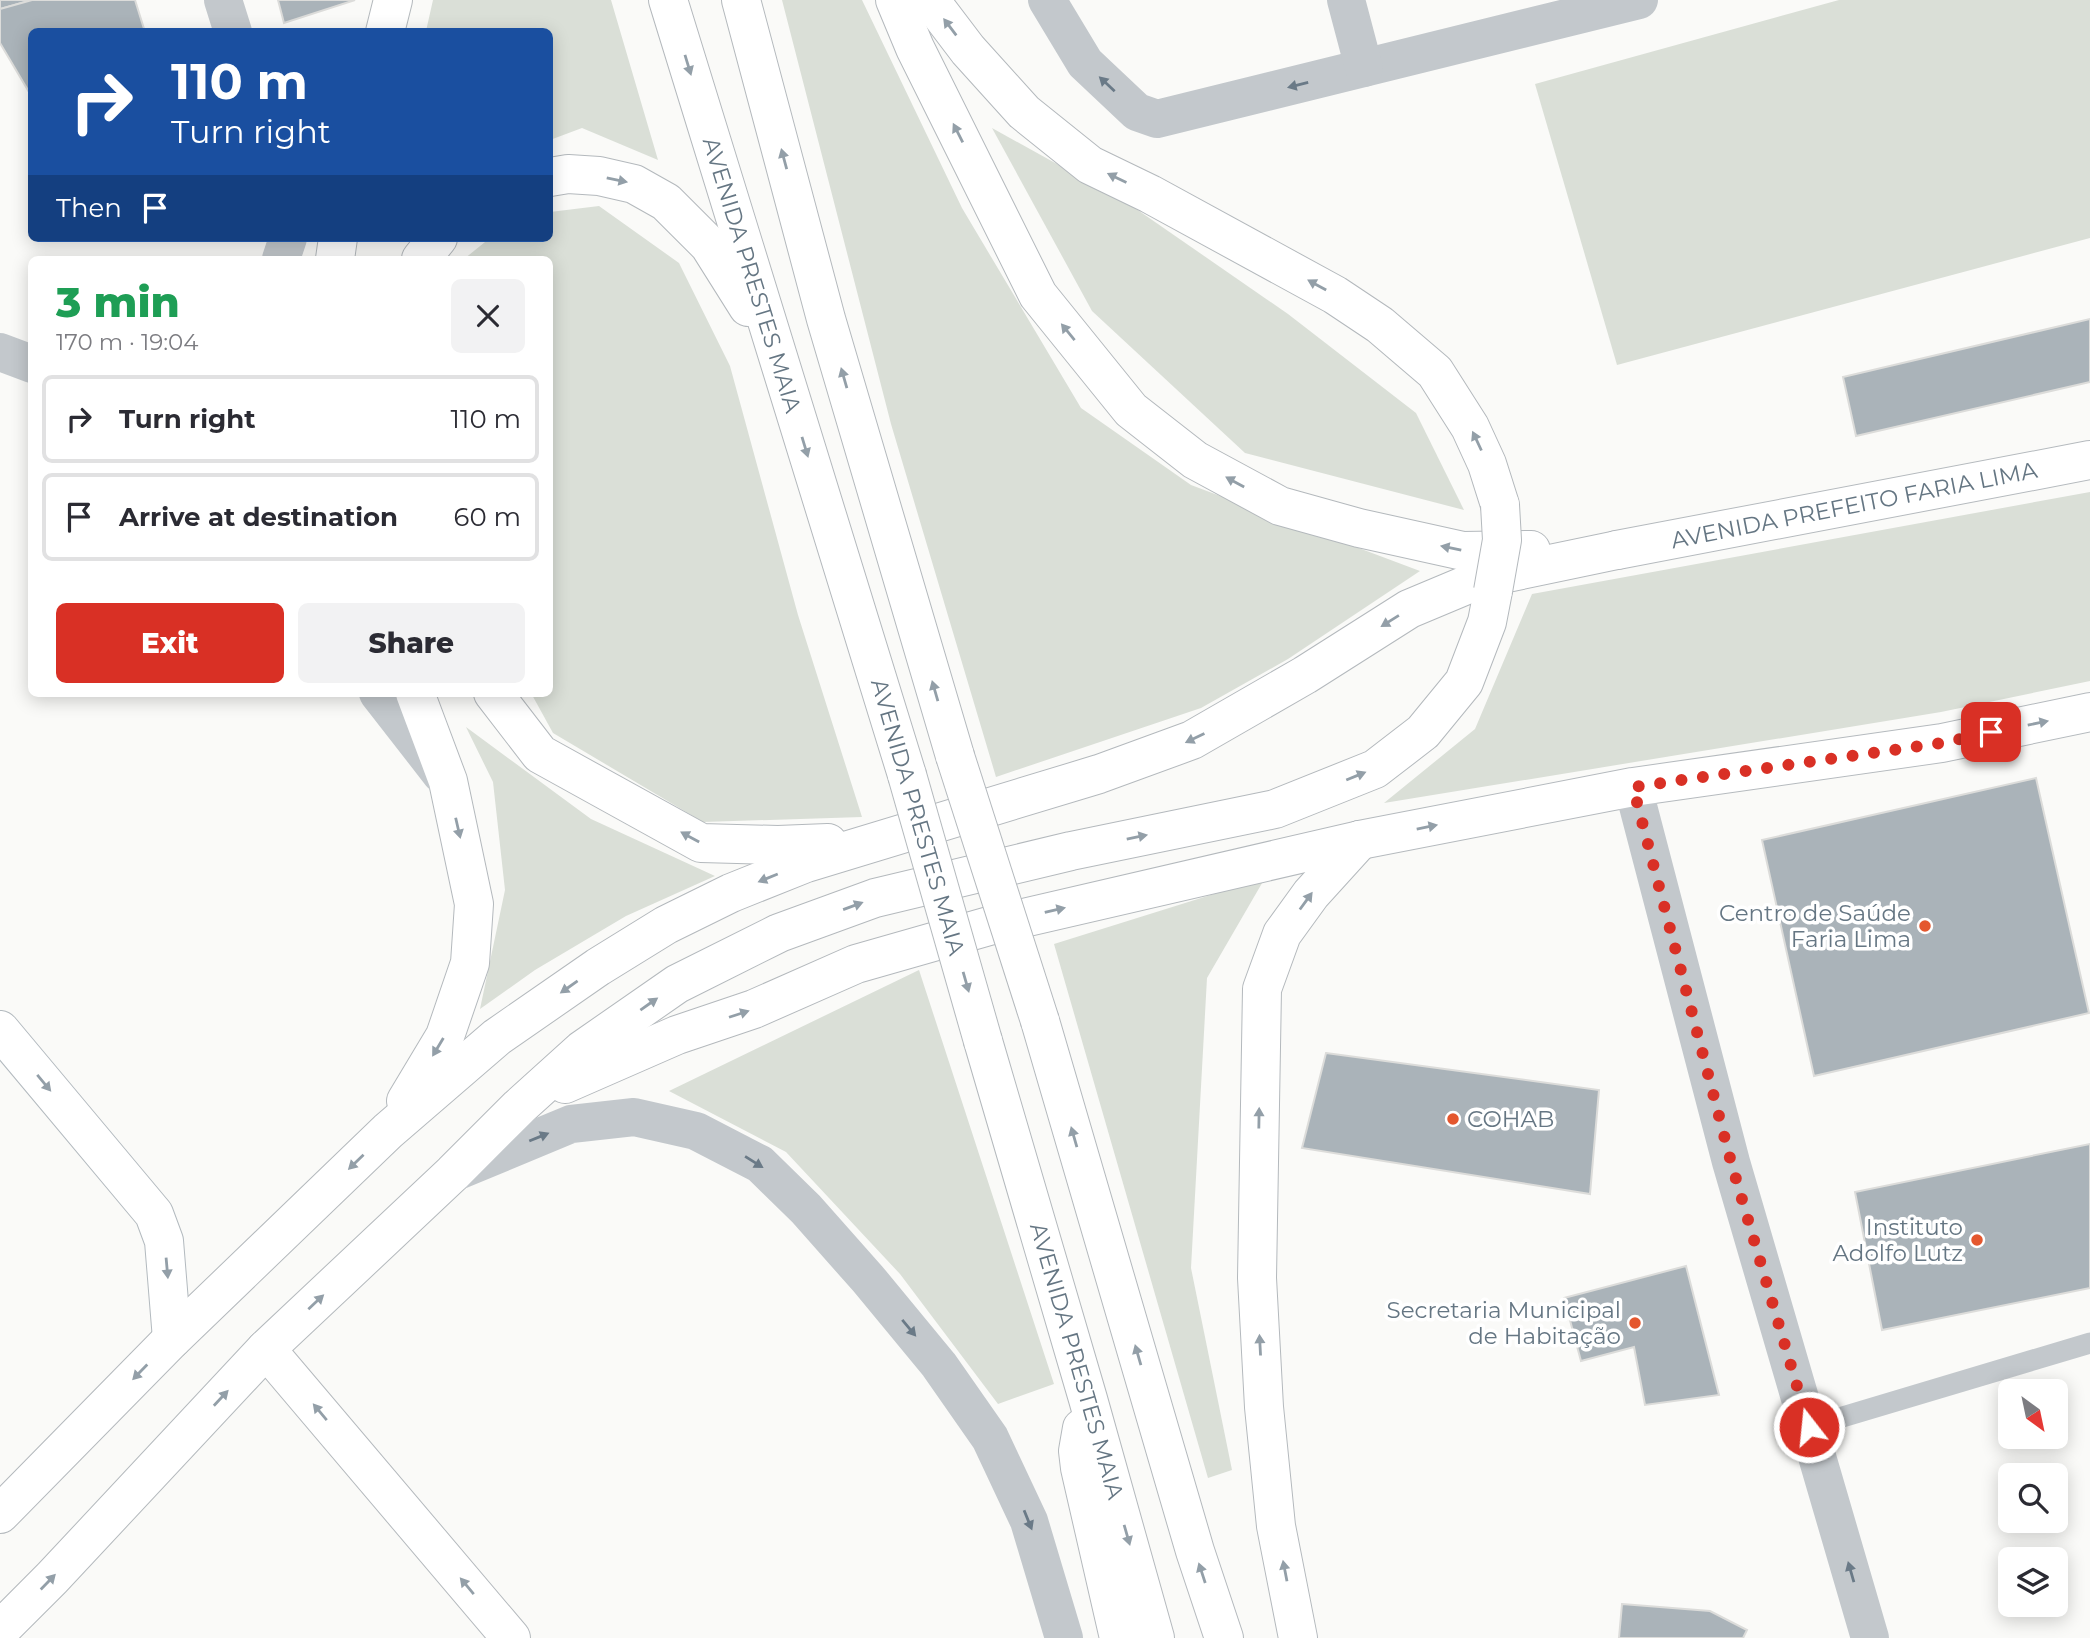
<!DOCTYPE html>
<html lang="en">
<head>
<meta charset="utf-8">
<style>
	:root { --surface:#fff; --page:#f2f2f3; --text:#2b2b33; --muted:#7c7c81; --line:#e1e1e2; --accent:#d93025 }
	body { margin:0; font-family:Montserrat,sans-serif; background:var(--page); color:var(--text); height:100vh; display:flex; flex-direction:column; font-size:26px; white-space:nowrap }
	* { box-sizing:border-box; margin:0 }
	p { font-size:23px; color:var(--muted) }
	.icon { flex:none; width:38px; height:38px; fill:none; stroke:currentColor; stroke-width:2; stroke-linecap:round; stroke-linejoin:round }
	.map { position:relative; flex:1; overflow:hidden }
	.details { position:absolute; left:28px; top:256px; width:525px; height:441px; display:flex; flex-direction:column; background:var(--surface); border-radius:10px; box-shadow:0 4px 18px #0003 }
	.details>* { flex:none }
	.banner { position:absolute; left:28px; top:28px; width:525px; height:214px; border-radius:10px; box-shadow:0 4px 18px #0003; background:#1a4fa0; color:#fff; overflow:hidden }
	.needle { width:46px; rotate:147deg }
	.buttons { position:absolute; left:1998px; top:1379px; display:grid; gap:14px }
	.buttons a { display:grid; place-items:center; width:70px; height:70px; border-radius:10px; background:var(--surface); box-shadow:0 4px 18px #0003; font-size:35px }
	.pin { position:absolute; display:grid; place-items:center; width:60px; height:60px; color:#fff; margin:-30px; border-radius:14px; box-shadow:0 4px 10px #0006 }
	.me { position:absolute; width:77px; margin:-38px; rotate:344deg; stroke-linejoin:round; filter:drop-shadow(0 0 5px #0008) }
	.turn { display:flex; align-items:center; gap:24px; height:147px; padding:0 28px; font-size:32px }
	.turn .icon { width:91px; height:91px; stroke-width:2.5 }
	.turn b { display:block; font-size:49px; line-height:60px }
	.then { display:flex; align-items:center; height:66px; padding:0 28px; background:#0003; gap:14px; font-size:26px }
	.round { display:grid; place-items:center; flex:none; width:74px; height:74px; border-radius:10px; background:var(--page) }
	.overview { display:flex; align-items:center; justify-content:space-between; height:119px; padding:0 28px }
	h1 { font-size:42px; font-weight:800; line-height:52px; color:#1e9e55 }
	.button { display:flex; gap:14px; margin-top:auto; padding:14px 28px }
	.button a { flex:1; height:80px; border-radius:10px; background:var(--accent); color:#fff; font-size:28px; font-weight:800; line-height:80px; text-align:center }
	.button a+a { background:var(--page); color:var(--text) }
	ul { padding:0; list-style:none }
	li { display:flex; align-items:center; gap:21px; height:88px; margin:0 14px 10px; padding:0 14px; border:4px solid var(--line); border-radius:10px }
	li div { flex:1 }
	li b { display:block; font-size:26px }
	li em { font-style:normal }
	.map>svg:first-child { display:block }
	.green { fill:#dadfd7 }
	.building { fill:#aab3b9; stroke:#dcdcda; stroke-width:2 }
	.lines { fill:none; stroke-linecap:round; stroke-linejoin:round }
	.secondary-casing { stroke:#b3babf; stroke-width:40 }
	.primary-casing { stroke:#b5babe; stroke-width:40 }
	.highway-casing { stroke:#b4b9bd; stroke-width:40 }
	.lane { stroke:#c3c8cc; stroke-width:21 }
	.street { stroke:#c3c8cc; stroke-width:38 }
	.secondary { stroke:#fff; stroke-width:38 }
	.primary { stroke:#fff; stroke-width:38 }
	.highway { stroke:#fff; stroke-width:38 }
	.highway-bridge-casing { stroke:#b4b9bd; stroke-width:40; stroke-linecap:butt }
	.highway-bridge { stroke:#fff; stroke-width:38 }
	.oneway { fill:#939fa8 }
	.oneway2 { fill:#6a7a87 }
	.route { stroke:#d93025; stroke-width:12; stroke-dasharray:0 21.6 }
	.poi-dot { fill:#e4572e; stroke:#fff; stroke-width:2.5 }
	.labels { text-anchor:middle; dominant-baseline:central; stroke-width:7; stroke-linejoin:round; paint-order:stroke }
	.street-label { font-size:23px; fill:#657683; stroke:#fff }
	.poi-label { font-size:23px; fill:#657683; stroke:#fff; text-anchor:end }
</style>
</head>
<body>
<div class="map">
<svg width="2090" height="1638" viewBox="0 0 2090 1638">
	<rect width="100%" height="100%" fill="#fafaf8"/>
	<g class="green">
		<path d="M433,0H611L658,160L582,128L550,140V32L426,31Z"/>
		<path d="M782,0H862L962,208L1081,408L1191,485L1420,571L1288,659L1201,708L996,777L891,424Z"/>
		<path d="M1839,0H2090V238L1617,365L1535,84Z"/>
		<path d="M992,128L1129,204L1288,314L1416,413L1464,510L1245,453L1092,311Z"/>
		<path d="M599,206L679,263L730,366L798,615L862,817L703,822L553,733L531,693H550V259H464L490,238H550V212Z"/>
		<path d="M2090,492V681L1941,712L1384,803L1475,729L1532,594Z"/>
		<path d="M466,727L591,819L715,876L626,916L535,970L480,1009L505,890L493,782Z"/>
		<path d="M1265,878L1207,978L1191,1268L1232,1470L1208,1478L1054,944Z"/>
		<path d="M919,970L1054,1384L998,1404L900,1274L786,1152L669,1091Z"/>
	</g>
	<g class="building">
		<path d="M0,0H32L0,9Z"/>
		<path d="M32,0H135L145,32H32V97L0,43V9Z"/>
		<path d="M278,0H355L284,23Z"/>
		<path d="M2090,319V382L1856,436L1843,377Z"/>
		<path d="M2036,778L2089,1013L1814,1076L1762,840Z"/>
		<path d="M1326,1053L1599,1090L1590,1194L1302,1148Z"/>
		<path d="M2090,1144V1288L1882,1330L1855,1192Z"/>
		<path d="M1686,1266L1719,1395L1645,1405L1634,1347L1581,1361L1564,1298Z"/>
		<path d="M1622,1604L1710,1611L1747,1630L1743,1638H1619Z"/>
	</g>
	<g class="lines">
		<g class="secondary-casing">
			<path id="secondary" d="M0,1030L154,1214L164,1241L172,1339"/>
		</g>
		<g class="primary-casing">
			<g id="primary">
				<path d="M1617,550L2090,460"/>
				<path d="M1360,840L1633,787L1942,743L2090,712"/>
				<path d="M266,1349L511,1638"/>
			</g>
		</g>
		<g class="highway-casing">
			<g id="highway">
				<path d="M668,0L907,775"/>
				<path d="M741,0L826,319L955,756"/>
				<path d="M895,0L915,48L1038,295L1131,410L1195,460L1280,506L1359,528L1463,551L1531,550"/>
				<path d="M930,0L968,50L1024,112L1090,165L1150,194L1335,295L1380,325L1435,372L1470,427L1487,464L1500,505"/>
				<path d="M385,32L393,0"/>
				<path d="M550,177L568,174L599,176L634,184L666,202L709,245L748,307"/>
				<path d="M335,259L338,238"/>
				<path d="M421,259L438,238"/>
				<path d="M493,693L540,754L701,843L778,845L828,843"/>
				<path d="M1040,1021L1195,1551L1224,1638"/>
				<path d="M983,1041L1088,1399L1155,1638"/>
				<path d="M565,1084L677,1035L754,1009L856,964L989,926L1360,840"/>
				<path d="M406,1101L445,1036L470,963L474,904L448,781L415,693"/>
				<path d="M1082,1428L1078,1451L1080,1468L1119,1638"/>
				<path d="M0,1514L172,1339L388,1131L497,1037L598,967L666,925L731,893L806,863L1099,774L1192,740L1305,675L1409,609L1483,578L1617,550"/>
				<path d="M0,1630L52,1578L266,1349L453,1173L519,1107L582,1050L677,984L779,933L875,898L1071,851L1275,809L1375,769L1423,732L1464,682L1487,622L1493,591"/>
				<path d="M1298,1638L1276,1526L1264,1407L1257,1278L1262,989L1282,934L1311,894L1360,840"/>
			</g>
		</g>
		<path class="lane" d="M1809,1427L2090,1343"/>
		<g class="street">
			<path d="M223,0L233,32"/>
			<path d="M1047,0L1085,63L1137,112L1157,119L1639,0"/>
			<path d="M1346,0L1364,68"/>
			<path d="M281,259L288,238"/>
			<path d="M0,352L32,364"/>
			<path d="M378,693L441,774"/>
			<path d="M1633,787L1731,1162L1870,1638"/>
			<path d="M453,1173L571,1124L634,1117L696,1131L760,1164L806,1209L868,1279L939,1365L990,1438L1029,1521L1064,1638"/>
		</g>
		<use href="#secondary" class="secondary"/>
		<use href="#primary" class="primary"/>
		<use href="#highway" class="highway"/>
		<g class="highway-bridge-casing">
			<g id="highway-bridge">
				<path d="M1493,591L1502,540L1500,505"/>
				<path d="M955,756L1040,1021"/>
				<path d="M907,775L983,1041"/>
			</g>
		</g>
		<use href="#highway-bridge" class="highway-bridge"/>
	</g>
	<defs><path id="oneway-solid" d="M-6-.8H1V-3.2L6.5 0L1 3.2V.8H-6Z" transform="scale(1.75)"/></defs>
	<g class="oneway">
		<use href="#oneway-solid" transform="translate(950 27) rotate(-127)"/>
		<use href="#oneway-solid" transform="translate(688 65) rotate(73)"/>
		<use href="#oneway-solid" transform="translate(958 133) rotate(-117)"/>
		<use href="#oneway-solid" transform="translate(784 159) rotate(-105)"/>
		<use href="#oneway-solid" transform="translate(1117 178) rotate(-154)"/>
		<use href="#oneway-solid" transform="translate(617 180) rotate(12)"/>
		<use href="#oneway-solid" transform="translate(1317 285) rotate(-151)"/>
		<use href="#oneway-solid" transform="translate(1068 332) rotate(-129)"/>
		<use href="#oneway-solid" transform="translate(844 378) rotate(-106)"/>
		<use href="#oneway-solid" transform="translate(1477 441) rotate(-115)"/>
		<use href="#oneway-solid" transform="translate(805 447) rotate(73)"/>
		<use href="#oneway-solid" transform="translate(1235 482) rotate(-151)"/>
		<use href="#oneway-solid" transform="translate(1451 548) rotate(-168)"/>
		<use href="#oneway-solid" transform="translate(1390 621) rotate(148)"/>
		<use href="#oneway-solid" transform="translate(935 691) rotate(-106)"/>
		<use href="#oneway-solid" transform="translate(2038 723) rotate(-12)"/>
		<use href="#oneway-solid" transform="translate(1195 738) rotate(154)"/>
		<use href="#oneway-solid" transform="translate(1356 776) rotate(-22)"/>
		<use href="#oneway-solid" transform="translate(1427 827) rotate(-11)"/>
		<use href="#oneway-solid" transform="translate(458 828) rotate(77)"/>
		<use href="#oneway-solid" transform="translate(690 837) rotate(-151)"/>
		<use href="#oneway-solid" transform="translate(1137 837) rotate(-12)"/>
		<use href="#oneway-solid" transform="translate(768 878) rotate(158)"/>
		<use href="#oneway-solid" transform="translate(1306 901) rotate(-54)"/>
		<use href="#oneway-solid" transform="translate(853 906) rotate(-20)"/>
		<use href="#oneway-solid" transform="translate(1055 910) rotate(-13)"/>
		<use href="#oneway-solid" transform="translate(966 982) rotate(74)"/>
		<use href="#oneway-solid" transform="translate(569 987) rotate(145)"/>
		<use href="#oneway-solid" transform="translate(649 1004) rotate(-35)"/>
		<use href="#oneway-solid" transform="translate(739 1014) rotate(-18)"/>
		<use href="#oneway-solid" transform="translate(438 1047) rotate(121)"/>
		<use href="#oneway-solid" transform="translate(44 1083) rotate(50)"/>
		<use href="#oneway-solid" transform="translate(1259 1118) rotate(-89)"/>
		<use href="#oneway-solid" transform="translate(1074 1137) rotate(-106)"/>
		<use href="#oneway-solid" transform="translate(356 1162) rotate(136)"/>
		<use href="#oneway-solid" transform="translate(167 1268) rotate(85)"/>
		<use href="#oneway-solid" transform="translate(316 1302) rotate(-43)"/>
		<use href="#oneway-solid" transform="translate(1260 1345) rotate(-93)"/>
		<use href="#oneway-solid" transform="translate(1138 1355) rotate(-106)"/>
		<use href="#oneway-solid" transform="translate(140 1372) rotate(134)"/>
		<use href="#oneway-solid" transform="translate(221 1398) rotate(-47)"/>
		<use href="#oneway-solid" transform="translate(320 1412) rotate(-130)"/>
		<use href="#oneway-solid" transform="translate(1127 1535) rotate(74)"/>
		<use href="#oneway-solid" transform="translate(1285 1571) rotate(-101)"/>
		<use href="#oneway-solid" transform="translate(1202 1573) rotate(-108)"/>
		<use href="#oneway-solid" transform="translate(48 1582) rotate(-46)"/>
		<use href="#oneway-solid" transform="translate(467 1586) rotate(-130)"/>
	</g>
	<g class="oneway2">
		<use href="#oneway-solid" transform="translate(1107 84) rotate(-137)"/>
		<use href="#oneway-solid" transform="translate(1298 85) rotate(166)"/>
		<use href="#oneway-solid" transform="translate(539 1137) rotate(-22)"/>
		<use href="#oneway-solid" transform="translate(754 1162) rotate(32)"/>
		<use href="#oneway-solid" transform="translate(909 1328) rotate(50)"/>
		<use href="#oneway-solid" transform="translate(1028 1520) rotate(68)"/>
		<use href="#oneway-solid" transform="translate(1851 1572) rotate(-106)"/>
	</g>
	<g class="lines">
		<path class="route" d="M1809,1427L1731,1162L1633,787L1942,743L1991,732"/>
	</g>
	<g class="poi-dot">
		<circle cx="1925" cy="926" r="7"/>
		<circle cx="1453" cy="1119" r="7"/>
		<circle cx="1977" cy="1240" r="7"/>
		<circle cx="1635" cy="1323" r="7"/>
	</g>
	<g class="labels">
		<g class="street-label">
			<text transform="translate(752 275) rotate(73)">AVENIDA PRESTES MAIA</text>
			<text transform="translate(1854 505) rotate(-11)">AVENIDA PREFEITO FARIA LIMA</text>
			<text transform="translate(918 817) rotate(74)">AVENIDA PRESTES MAIA</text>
			<text transform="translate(1077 1361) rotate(74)">AVENIDA PRESTES MAIA</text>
		</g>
		<g class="poi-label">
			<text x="1911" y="913">Centro de Saúde<tspan x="1911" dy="26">Faria Lima</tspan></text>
			<text x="1467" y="1119" text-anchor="start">COHAB</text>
			<text x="1963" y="1227">Instituto<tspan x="1963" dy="26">Adolfo Lutz</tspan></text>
			<text x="1621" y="1310">Secretaria Municipal<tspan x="1621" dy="26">de Habitação</tspan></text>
		</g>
	</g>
</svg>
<div class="buttons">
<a><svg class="needle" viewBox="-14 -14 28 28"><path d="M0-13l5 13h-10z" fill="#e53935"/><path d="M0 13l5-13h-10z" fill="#7c7c81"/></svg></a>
<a><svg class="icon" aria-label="search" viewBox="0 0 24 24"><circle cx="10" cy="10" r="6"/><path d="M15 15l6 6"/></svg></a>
<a><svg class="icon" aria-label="layers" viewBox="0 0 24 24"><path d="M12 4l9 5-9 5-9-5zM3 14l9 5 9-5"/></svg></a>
</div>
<div class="pin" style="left:1991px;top:732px;background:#d93025"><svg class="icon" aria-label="arrive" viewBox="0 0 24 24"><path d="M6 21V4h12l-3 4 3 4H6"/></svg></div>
<svg class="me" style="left:1809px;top:1427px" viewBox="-20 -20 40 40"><circle r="17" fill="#d93025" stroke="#fff" stroke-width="3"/><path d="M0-11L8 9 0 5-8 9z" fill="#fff"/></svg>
<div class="banner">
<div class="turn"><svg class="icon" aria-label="right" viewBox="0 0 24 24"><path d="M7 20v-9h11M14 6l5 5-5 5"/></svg><div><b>110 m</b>Turn right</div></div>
<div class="then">Then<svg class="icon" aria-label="arrive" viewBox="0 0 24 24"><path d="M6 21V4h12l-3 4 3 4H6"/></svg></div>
</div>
<section class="details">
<div class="overview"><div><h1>3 min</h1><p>170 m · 19:04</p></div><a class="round"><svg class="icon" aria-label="close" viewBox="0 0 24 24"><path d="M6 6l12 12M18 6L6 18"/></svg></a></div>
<ul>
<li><svg class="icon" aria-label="right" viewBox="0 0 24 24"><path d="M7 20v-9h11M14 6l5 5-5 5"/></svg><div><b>Turn right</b></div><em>110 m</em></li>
<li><svg class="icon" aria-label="arrive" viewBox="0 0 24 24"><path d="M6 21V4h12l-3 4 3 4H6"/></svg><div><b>Arrive at destination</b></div><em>60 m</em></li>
</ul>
<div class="button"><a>Exit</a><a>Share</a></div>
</section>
</div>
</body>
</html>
